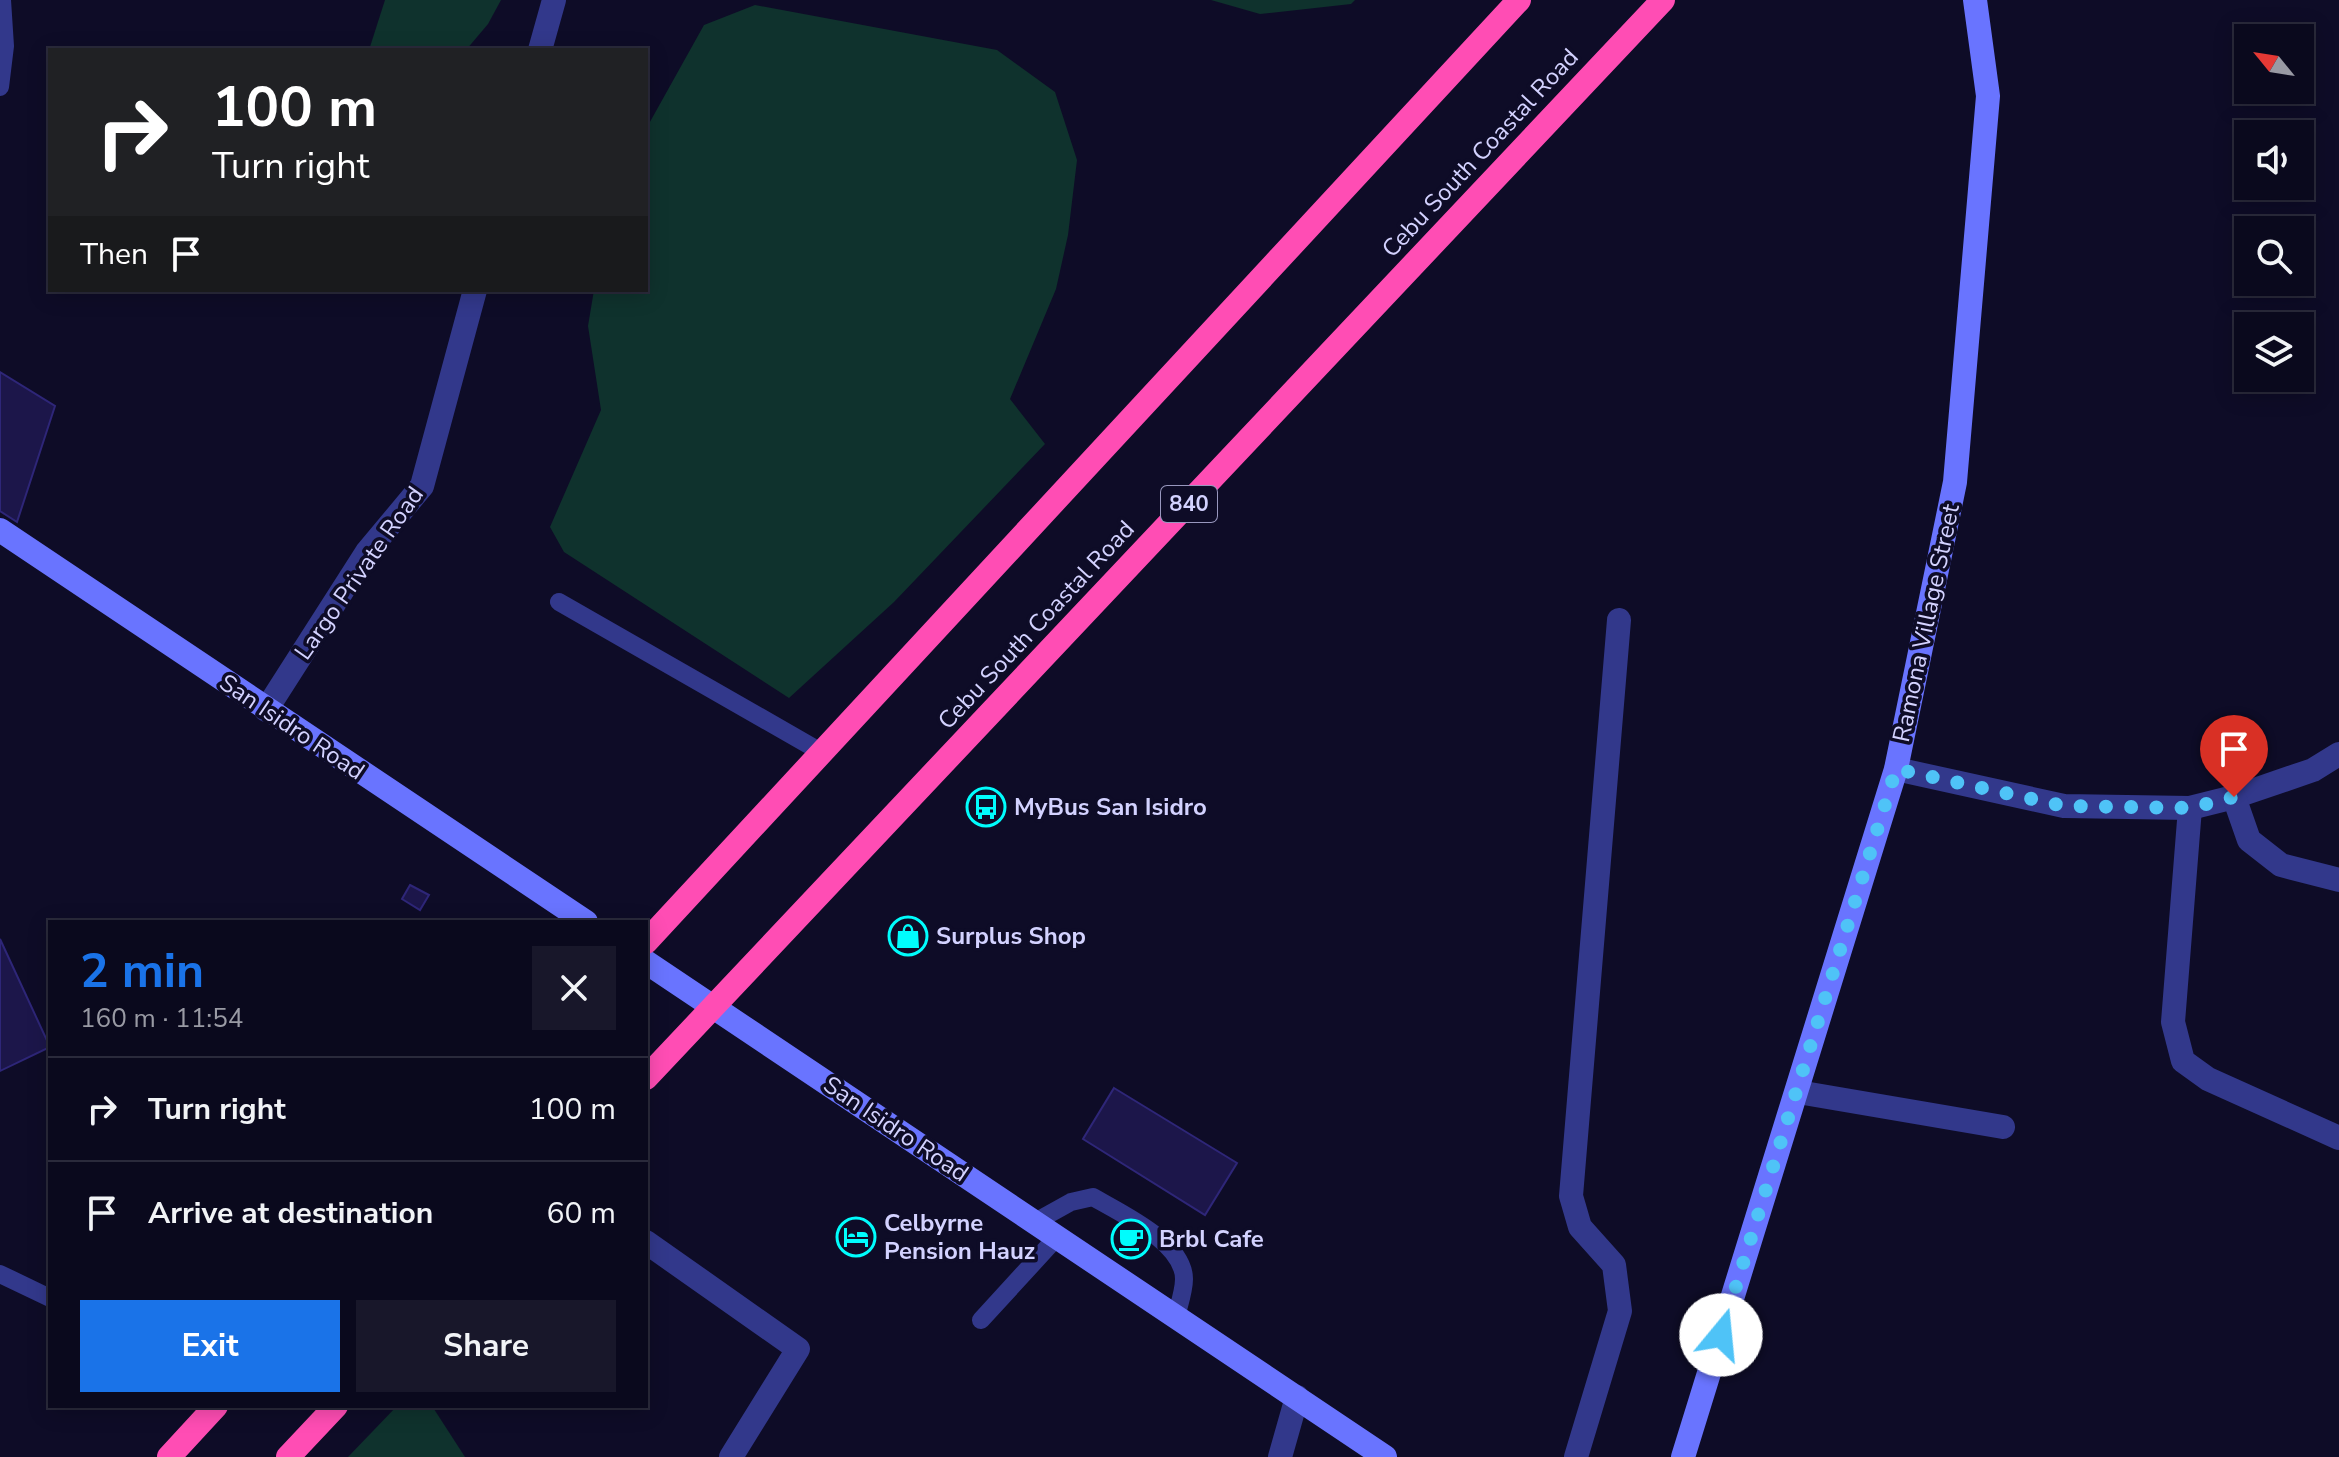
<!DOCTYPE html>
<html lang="en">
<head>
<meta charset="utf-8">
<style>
	:root { --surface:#0a091d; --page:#18172a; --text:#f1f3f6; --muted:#999aa4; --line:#2a2a3b; --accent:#1a73e8 }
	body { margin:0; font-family:"Nunito Sans",sans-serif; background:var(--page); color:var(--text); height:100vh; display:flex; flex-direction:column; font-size:30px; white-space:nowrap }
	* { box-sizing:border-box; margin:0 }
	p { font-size:26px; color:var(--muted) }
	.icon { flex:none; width:44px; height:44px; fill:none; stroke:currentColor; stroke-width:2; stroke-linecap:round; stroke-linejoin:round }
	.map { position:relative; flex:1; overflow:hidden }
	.drawer { position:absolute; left:48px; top:920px; width:600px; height:488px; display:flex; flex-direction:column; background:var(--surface); border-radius:0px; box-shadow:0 4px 20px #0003,0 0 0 2px var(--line) }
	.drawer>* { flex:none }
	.hud { position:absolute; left:48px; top:48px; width:600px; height:244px; border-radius:0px; box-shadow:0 4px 20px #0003,0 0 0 2px var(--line); background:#202124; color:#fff; overflow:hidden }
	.needle { width:52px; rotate:300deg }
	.buttons { position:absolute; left:2234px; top:24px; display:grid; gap:16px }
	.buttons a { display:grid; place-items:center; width:80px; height:80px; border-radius:0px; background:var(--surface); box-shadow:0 4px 20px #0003,0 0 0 2px var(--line); font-size:40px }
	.pin { position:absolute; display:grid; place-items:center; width:68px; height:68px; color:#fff; margin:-82px -34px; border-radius:50% 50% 50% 0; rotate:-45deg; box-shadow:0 0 8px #0007 }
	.pin .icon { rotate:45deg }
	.me { position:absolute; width:88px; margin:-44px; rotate:17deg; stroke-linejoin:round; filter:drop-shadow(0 0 6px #0008) }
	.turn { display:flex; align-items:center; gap:28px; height:168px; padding:0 32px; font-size:36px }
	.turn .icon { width:104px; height:104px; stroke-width:2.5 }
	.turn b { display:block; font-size:56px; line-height:68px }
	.then { display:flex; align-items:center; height:76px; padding:0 32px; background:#0003; gap:16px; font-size:30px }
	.round { display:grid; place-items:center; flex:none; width:84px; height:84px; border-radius:0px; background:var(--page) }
	.head { display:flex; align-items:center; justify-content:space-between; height:136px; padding:0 32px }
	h1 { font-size:48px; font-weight:700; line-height:60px; color:var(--accent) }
	.button { display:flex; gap:16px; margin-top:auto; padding:16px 32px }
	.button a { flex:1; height:92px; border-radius:0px; background:var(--accent); color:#fff; font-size:32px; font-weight:700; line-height:92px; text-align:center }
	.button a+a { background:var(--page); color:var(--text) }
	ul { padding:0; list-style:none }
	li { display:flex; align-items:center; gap:24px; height:104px; padding:0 32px; border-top:2px solid var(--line) }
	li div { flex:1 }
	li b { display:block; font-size:30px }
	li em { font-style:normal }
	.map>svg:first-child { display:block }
	.green { fill:#0f322d }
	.building { fill:#1c164a; stroke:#2e2678; stroke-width:2 }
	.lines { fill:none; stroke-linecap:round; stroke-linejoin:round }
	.lane { stroke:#32388b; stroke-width:18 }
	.street { stroke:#32388b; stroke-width:24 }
	.secondary { stroke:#6974ff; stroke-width:24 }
	.highway { stroke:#ff4db4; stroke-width:24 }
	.route { stroke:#4fc3f7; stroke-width:14; stroke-dasharray:0 25.2 }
	.labels { text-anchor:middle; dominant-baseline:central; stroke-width:7; stroke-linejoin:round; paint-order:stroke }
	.shield { fill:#0e0c27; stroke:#9897be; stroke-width:2 }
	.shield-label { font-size:22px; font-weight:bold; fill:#d3d2ff }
	.street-label { font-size:24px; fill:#d3d2ff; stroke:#0e0c27 }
	.poi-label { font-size:24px; font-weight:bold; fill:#d3d2ff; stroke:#0e0c27; text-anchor:start }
</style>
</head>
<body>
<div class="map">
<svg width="2339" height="1457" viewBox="0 0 2339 1457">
	<rect width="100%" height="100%" fill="#0e0c27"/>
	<g class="green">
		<path d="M385,0H501L488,24L466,50H369Z"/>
		<path d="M1211,0H1355L1351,4L1260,14Z"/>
		<path d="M755,5L997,50L1055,92L1077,160L1068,235L1056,289L1010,399L1045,444L894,602L789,698L564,552L550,527L601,410L588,326L594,290H646V129L704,25Z"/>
		<path d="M397,1406H432L465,1457H348Z"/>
	</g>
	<g class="building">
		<path d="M0,372L55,406L17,522L0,511Z"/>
		<path d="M410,885L429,895L420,910L402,899Z"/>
		<path d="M0,939L50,1047L0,1071Z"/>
		<path d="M1114,1088L1237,1163L1205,1215L1083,1139Z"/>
	</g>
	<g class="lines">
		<g class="lane">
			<path d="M0,87L5,46L2,0"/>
			<path d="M559,602L821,752"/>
			<path d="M1035,1222L1071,1202L1093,1197C1120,1213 1184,1242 1184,1279C1184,1291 1179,1305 1176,1317"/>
			<path d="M0,1274L50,1298"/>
			<path d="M981,1320L1057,1237"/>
		</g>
		<g class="street">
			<path d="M540,50L554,0"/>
			<path d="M266,710L367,552L422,486L475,290"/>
			<path d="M1896,769L2064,806L2190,808L2234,797L2313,770L2339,754"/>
			<path d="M2234,797L2249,840L2281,865L2339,880"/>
			<path d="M2190,808L2173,1022L2183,1061L2208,1079L2339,1138"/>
			<path d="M1798,1092L2003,1127"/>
			<path d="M646,1242L798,1349L731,1457"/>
			<path d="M1280,1457L1297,1397"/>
			<path d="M1576,1457L1620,1311L1614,1265L1580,1227L1571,1196L1619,620"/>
		</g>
		<g class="secondary">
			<path d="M0,530L586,922"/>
			<path d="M646,962L1385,1457"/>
			<path d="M1683,1457L1896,769L1955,482L1988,96L1975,0"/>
		</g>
		<g class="highway">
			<path d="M646,942L1519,0"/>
			<path d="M646,1078L1663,0"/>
			<path d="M169,1457L216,1406"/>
			<path d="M288,1457L336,1406"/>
		</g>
	</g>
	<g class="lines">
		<path class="route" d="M1721,1335L1896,769L2064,806L2190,808L2234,797"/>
	</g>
	<defs>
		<g id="bus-ring" transform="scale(2)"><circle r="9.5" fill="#0e0c27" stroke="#00fdfd" stroke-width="1.5"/><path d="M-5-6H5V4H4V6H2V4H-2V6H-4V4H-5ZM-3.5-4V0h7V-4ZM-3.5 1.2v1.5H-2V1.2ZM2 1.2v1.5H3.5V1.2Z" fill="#00fdfd"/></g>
		<g id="shop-ring" transform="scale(2)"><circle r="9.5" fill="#0e0c27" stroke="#00fdfd" stroke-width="1.5"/><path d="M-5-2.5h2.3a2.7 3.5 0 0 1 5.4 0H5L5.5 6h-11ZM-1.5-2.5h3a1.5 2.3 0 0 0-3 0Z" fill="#00fdfd"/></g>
		<g id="hotel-ring" transform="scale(2)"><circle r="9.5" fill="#0e0c27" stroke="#00fdfd" stroke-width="1.5"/><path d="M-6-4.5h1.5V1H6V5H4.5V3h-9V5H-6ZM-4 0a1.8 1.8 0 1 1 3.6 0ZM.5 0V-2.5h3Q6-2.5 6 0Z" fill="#00fdfd"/></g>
		<g id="cafe-ring" transform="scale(2)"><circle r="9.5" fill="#0e0c27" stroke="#00fdfd" stroke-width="1.5"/><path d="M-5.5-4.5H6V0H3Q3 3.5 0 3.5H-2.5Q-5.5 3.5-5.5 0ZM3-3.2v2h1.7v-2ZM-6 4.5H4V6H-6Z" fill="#00fdfd"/></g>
	</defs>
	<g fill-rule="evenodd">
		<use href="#bus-ring" x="986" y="807"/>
		<use href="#shop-ring" x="908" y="936"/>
		<use href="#hotel-ring" x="856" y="1237"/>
		<use href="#cafe-ring" x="1131" y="1239"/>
	</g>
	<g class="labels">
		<rect class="shield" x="1161" y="486" width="56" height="36" rx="6"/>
		<g class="shield-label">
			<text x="1189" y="504">840</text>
		</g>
		<g class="street-label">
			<text transform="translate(1480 153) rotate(-47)">Cebu South Coastal Road</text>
			<text transform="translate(359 573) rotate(-55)">Largo Private Road</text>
			<text transform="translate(1926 623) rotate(-78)">Ramona Village Street</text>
			<text transform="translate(1036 625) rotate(-47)">Cebu South Coastal Road</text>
			<text transform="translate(292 727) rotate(34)">San Isidro Road</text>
			<text transform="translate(896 1129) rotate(34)">San Isidro Road</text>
		</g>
		<g class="poi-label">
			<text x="1014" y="807">MyBus San Isidro</text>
			<text x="936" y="936">Surplus Shop</text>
			<text x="884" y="1223">Celbyrne<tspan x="884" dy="28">Pension Hauz</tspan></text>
			<text x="1159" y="1239">Brbl Cafe</text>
		</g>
	</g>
</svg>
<div class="buttons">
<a><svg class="needle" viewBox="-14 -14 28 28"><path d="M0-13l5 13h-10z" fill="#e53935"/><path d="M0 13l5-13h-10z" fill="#999aa4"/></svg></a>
<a><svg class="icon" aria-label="sound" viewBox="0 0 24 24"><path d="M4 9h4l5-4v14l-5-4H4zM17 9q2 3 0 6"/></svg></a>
<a><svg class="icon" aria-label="search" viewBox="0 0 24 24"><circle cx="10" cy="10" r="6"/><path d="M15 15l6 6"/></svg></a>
<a><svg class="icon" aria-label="layers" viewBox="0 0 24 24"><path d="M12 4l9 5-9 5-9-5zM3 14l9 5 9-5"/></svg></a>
</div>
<div class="pin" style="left:2234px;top:797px;background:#d93025"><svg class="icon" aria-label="arrive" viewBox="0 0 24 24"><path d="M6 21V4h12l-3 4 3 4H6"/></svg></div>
<svg class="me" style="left:1721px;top:1335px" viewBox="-20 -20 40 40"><circle r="19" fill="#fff"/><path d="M0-13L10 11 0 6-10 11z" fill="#4fc3f7"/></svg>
<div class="hud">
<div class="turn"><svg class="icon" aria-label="right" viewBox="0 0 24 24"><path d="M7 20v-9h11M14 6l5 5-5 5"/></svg><div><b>100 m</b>Turn right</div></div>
<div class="then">Then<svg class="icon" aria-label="arrive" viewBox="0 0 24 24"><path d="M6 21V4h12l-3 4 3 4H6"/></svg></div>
</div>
<section class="drawer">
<div class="head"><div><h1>2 min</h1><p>160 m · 11:54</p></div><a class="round"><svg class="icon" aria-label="close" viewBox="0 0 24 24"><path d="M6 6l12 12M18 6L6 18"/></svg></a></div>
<ul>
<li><svg class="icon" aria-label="right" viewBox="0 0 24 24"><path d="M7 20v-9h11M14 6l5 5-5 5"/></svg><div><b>Turn right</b></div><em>100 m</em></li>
<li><svg class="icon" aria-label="arrive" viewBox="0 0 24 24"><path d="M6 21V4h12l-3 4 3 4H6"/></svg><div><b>Arrive at destination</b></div><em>60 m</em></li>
</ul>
<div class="button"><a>Exit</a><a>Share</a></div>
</section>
</div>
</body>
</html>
